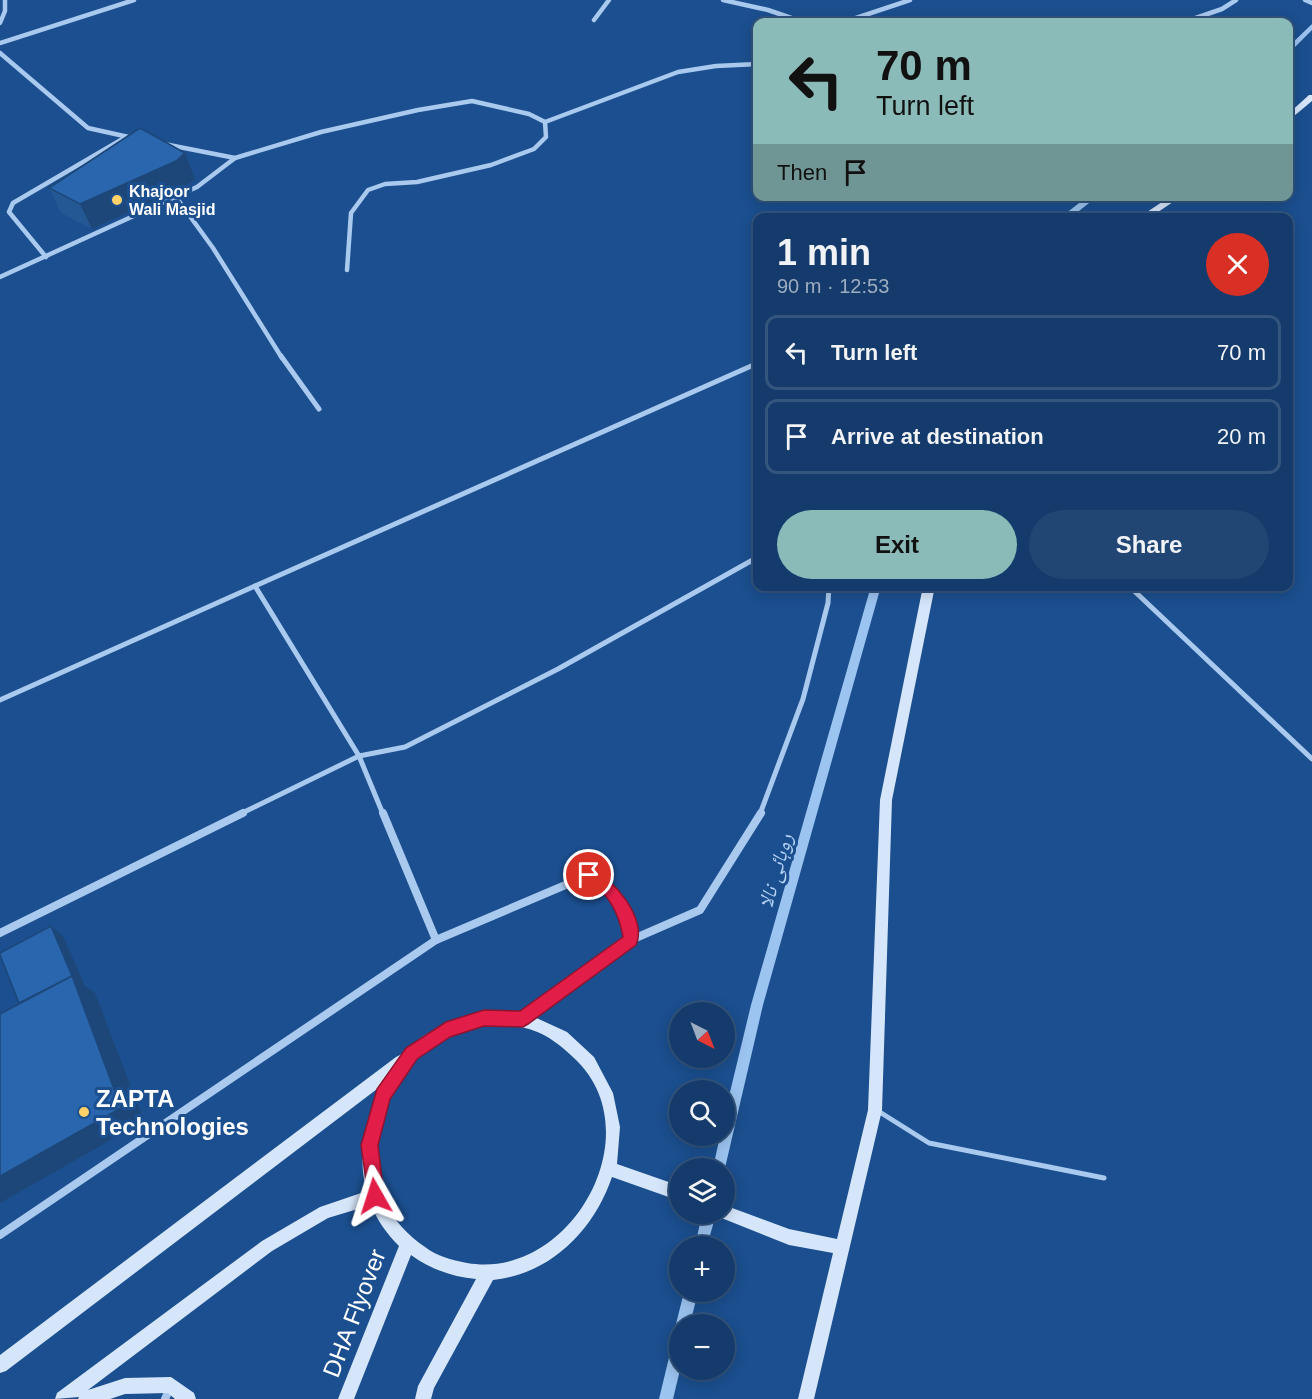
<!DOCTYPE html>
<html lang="en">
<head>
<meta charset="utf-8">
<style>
	:root { --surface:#143b6b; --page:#214673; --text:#f1f3f6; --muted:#9dadc1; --line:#33557e; --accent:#8bbbb9 }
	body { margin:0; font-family:Helvetica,"Noto Naskh Arabic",sans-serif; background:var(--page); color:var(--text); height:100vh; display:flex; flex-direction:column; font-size:22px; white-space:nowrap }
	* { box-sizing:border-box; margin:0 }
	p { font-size:20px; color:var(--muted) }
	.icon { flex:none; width:33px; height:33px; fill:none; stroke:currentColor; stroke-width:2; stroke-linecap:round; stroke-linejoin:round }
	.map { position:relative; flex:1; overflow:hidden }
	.panel { position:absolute; left:753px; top:213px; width:540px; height:378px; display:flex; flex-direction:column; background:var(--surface); border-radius:12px; box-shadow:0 3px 15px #0003,0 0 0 2px var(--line) }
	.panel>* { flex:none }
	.guide { position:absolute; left:753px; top:18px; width:540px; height:183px; border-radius:12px; box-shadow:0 3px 15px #0003,0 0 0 2px var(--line); background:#8bbbb9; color:#111; overflow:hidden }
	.needle { width:39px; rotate:138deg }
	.buttons { position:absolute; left:669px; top:1002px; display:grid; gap:12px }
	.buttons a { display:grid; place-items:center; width:66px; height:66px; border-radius:50%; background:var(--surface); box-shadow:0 3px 15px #0003,0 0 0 2px var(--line); font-size:30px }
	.pin { position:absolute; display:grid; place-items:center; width:51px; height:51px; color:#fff; margin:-26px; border:3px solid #fff; border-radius:50%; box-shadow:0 2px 6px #0007 }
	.me { position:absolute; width:66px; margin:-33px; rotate:354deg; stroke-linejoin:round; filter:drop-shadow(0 0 4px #0008) }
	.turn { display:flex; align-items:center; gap:21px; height:126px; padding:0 24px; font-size:27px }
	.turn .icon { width:78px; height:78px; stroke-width:2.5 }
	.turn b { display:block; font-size:42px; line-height:51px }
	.then { display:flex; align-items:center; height:57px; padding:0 24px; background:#0003; gap:12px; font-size:22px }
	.round { display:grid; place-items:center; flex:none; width:63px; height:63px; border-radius:32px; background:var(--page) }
	.head { display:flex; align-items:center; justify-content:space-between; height:102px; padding:0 24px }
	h1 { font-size:36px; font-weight:700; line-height:45px }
	.action { display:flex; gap:12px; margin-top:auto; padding:12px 24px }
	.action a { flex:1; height:69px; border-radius:36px; background:var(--accent); color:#111; font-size:24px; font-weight:700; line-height:69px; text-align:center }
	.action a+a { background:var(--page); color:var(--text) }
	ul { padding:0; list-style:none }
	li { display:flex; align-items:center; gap:18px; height:75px; margin:0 12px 9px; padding:0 12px; border:3px solid var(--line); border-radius:12px }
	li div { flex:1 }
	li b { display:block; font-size:22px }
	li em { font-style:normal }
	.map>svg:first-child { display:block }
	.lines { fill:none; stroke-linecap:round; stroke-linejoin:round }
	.stream { fill:#9cc4f0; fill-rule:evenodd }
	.lane { stroke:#a9c9ee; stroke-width:5 }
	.street-far2 { stroke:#a9c9ee; stroke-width:4.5 }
	.street-far1 { stroke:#a9c9ee; stroke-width:5 }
	.street { stroke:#a9c9ee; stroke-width:8 }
	.secondary { fill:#d6e6fa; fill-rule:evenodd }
	.wall { fill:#245895 }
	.shaded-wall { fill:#1d4779 }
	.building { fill:#2a66ad; stroke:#1d4779; stroke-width:1.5 }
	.route { fill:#e11d48; stroke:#92132f; stroke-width:1.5 }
	.poi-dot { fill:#ffd166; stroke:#1b4f8f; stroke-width:2 }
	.labels { text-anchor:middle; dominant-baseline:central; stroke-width:6; stroke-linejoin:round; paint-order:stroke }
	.far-poi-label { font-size:16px; font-weight:bold; fill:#fff; stroke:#1b4f8f; text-anchor:start }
	.water-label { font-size:21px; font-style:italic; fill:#b5d3f5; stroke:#1b4f8f }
	.near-poi-label { font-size:24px; font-weight:bold; fill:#fff; stroke:#1b4f8f; text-anchor:start }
	.near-street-label { font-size:24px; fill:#fff; stroke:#1b4f8f }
</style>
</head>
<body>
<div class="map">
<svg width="1312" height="1399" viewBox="0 0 1312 1399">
	<rect width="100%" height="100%" fill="#1b4f8f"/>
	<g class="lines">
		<g class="stream">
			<path d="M1312,24V30L1288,54V47Z"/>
			<path d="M1088,196H1098L1070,218H1060Z"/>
			<path d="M871,586H881L763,1005L725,1168L724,1170V1168H713L720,1136H724V1117L751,1005Z"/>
			<path d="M702,1214H716L707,1246H695Z"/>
			<path d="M684,1292H698L690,1324H680V1329L676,1324Z"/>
			<path d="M680,1334V1370L673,1399H659L673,1341L675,1336Z"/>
		</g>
		<path class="lane" d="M878,1111L929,1143L1104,1178"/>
		<g class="street-far2">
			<path d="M723,0L768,10L803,22"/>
			<path d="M1305,0L1312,3"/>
			<path d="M594,20L609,0"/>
			<path d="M844,22L910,0"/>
			<path d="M1184,22L1222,9L1236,0"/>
			<path d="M0,23L5,11V0"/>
			<path d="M0,43L134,0"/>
			<path d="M0,53L88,128L133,138"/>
			<path d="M545,122L678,72L716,66L758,64"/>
			<path d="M164,144L235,158"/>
			<path d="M176,197L213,248L282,358"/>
			<path d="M46,257L9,212L13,203L126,137"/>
			<path d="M0,277L197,187L235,158L321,132L418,110L472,101L529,114L545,122L546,137L534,149L491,165L417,182L385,184L368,190L351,213L347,270"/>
		</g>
		<g class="street-far1">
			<path d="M281,356L319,409"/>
			<path d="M255,586L758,363"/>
			<path d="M1129,586L1312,759"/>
			<path d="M0,700L255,586L359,756L383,814"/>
			<path d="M240,814L359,756L405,747L558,669L758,557"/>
			<path d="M760,814L803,699L828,603L829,586"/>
		</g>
		<g class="street">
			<path d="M383,813L436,940"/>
			<path d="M0,933L243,813"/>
			<path d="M523,1018L631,940L700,910L761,813"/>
			<path d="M0,1235L436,940L589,875C614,893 625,910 631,940"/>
			<path d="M165,1399L171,1386"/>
		</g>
		<g class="secondary">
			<path d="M1309,95H1312V101L1288,121V114Z"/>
			<path d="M1171,196H1182L1149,218H1138Z"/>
			<path d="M923,586H935L892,800L882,1110L814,1399H798L833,1253L789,1245L719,1217L717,1214H724V1205L789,1229L837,1239L868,1110L880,800Z"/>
			<path d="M484,1011H515L530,1015L567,1032L594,1057L613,1093L620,1127L617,1164L680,1186V1201L612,1177C594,1230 551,1274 493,1280L434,1388L431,1399H415L418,1386L476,1279C453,1277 430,1269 411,1255L354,1399H338L399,1246C387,1234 377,1220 371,1205L328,1218L272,1251L88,1390L125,1378L171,1377L194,1393L196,1399H175L168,1393L125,1394L110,1399H78L79,1397L55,1399L57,1393L262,1241L320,1207L367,1191C356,1157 367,1118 381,1086L6,1371L0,1373V1355L396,1057C406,1053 413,1043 422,1037C441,1024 463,1018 484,1011ZM484,1025C525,1024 544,1029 574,1058C654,1132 571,1281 467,1263C451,1260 437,1256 425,1247C409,1236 393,1220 386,1203C365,1155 384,1087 423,1054C441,1039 462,1032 484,1025Z"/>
		</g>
	</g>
	<path class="wall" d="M185,153L195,179L186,186L92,229L61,213L49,188Z"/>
	<g class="shaded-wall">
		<path d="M185,153L195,179L186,186L92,229L80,204Z"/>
		<path d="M51,926L63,936L85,986L95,993L144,1121L0,1203V1176Z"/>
	</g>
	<g class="building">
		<path d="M140,128L185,153L176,161L80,204L49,188Z"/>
		<path d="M51,926L72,976L19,1003L0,955V953Z"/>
		<path d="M72,976L121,1108L0,1176V1014Z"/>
	</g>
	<path class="route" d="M589,868C613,877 648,919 636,945L528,1024L523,1027L484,1026L450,1037L417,1059L390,1099L378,1145L384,1196L381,1202L375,1204L369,1202L361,1145L377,1089L406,1048L446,1022L484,1010L520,1011L623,937C620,920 615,906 603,893C596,886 585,884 581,875L583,870Z"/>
	<g class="poi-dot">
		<circle cx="117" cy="200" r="6"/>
		<circle cx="84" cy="1112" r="6"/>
	</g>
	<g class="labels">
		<g class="far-poi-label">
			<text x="129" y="191">Khajoor<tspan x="129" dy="18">Wali Masjid</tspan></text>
		</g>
		<g class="water-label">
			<text transform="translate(775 871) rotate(-74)">روہائی نالا</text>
		</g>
		<g class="near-poi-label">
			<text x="96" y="1098">ZAPTA<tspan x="96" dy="28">Technologies</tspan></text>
		</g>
		<g class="near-street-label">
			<text transform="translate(354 1313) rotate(-69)">DHA Flyover</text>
		</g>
	</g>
</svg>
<div class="buttons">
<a><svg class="needle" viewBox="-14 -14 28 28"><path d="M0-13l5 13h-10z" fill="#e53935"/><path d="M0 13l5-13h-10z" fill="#9dadc1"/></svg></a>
<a><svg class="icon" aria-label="search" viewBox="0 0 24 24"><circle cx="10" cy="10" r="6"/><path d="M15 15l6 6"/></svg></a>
<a><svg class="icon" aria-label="layers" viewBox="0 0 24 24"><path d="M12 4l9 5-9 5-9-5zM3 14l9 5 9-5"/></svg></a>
<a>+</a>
<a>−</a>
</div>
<div class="pin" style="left:589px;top:875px;background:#d93025"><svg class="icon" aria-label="arrive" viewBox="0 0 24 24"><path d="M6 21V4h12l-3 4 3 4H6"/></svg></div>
<svg class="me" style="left:375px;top:1196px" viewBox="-20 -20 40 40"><path d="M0-17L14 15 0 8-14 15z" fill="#e11d48" stroke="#fff" stroke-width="4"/></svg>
<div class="guide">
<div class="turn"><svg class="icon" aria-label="left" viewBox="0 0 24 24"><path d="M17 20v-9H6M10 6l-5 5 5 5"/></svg><div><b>70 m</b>Turn left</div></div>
<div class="then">Then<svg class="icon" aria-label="arrive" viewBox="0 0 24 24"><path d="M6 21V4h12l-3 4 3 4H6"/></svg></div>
</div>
<section class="panel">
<div class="head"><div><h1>1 min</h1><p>90 m · 12:53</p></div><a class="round" style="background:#d93025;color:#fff"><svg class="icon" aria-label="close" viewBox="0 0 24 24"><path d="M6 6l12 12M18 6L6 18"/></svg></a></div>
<ul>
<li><svg class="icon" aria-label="left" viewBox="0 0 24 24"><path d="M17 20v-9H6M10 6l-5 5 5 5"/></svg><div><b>Turn left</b></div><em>70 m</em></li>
<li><svg class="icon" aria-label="arrive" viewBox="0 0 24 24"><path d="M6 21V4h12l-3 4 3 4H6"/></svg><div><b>Arrive at destination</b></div><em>20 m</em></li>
</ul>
<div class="action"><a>Exit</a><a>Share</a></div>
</section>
</div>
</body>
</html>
